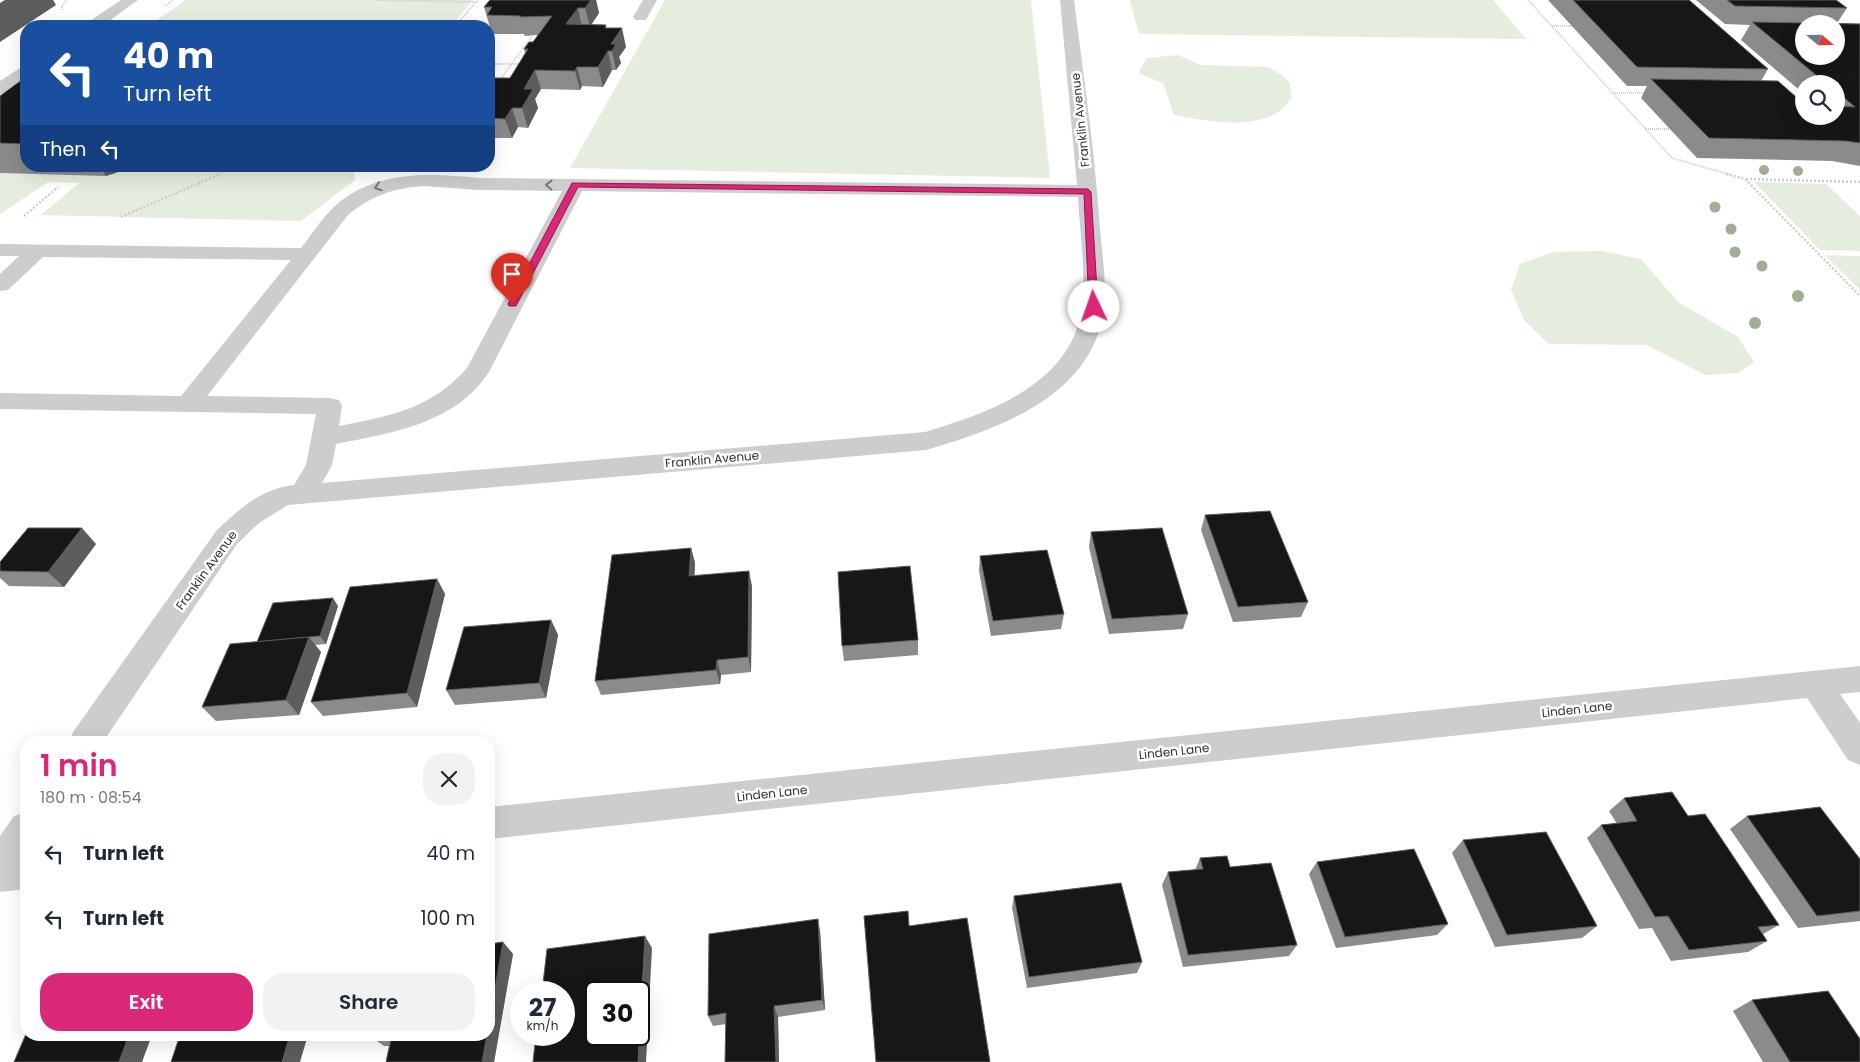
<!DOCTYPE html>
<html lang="en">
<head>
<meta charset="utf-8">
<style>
	:root { --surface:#fff; --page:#f2f2f3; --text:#1f2937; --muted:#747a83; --accent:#db2777 }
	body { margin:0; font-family:Poppins,sans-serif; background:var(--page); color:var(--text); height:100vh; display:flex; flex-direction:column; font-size:19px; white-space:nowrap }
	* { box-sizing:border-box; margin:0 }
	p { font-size:16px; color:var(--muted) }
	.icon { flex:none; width:28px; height:28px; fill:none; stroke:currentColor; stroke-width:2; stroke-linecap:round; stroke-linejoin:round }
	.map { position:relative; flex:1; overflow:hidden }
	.side { position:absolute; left:20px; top:736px; width:475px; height:305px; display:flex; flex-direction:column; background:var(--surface); border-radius:20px; box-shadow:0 5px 20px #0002 }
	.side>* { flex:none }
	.banner { position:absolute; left:20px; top:20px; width:475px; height:152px; border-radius:20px; box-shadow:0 5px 20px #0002; background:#1a4fa0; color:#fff; overflow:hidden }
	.needle { width:32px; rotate:110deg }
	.buttons { position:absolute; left:1795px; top:15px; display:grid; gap:10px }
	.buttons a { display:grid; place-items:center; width:50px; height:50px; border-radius:50%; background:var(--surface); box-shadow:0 5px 20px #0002; font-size:25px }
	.speed { position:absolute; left:510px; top:981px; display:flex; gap:10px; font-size:25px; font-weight:700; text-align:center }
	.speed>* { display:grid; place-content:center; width:65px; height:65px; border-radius:50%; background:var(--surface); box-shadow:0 5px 20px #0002; line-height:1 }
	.speed small { font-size:12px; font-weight:400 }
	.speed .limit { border:2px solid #111; border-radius:8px; background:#fff; color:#111 }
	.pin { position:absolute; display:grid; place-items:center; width:42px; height:42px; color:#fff; margin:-51px -21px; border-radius:50% 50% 50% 0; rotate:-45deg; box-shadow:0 0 5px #0007 }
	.pin .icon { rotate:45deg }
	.me { position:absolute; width:55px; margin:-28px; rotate:357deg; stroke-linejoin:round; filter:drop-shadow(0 0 4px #0008) }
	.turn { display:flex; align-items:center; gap:18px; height:105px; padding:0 20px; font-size:22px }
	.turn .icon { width:65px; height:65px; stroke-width:2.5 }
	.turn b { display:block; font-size:35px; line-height:42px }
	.then { display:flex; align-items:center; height:48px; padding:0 20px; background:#0003; gap:10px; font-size:19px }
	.round { display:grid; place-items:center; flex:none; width:52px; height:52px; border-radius:20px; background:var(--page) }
	.summary { display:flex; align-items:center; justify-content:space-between; height:85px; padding:0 20px }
	h1 { font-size:30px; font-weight:600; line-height:38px; color:var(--accent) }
	.action { display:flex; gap:10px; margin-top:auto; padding:10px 20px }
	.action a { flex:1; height:58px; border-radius:20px; background:var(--accent); color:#fff; font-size:20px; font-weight:600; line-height:58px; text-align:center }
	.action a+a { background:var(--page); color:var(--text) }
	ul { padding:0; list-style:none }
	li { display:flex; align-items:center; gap:15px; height:65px; padding:0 20px }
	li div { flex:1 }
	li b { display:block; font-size:19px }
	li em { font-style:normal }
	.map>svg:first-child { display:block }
	.green { fill:#e5edde }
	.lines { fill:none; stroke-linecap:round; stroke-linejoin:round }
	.path-far1 { stroke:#cdcdcd; stroke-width:2; stroke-dasharray:1 1; stroke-linecap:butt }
	.path { stroke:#cdcdcd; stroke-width:2.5; stroke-dasharray:2 2; stroke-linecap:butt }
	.minor { fill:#cdcdcd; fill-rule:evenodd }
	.tree { fill:#9fae94 }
	.wall { fill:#8b8b8b }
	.shaded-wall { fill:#5d5d5d }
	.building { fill:#171717; stroke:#5d5d5d; fill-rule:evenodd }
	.oneway { stroke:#777 }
	.route { fill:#db2777; stroke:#8e194d }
	.labels { text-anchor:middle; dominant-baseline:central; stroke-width:5; stroke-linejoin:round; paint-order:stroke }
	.street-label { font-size:12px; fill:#303030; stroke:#fff }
</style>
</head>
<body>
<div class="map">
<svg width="1860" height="1062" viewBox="0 0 1860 1062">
	<rect width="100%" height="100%" fill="#fff"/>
	<g class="green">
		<path d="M186,0H473L451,26H148Z"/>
		<path d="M665,0H1031L1050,178L570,168Z"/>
		<path d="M1130,0H1493L1526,39L1139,34Z"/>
		<path d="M1178,55L1201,65L1268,67L1280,74L1290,83L1291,99C1287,103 1282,110 1277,113C1247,129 1206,121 1174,115L1163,83L1138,73L1147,58Z"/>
		<path d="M136,166H353L355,180L301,221L41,215L79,183L48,182L0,214V173L106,175Z"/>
		<path d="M1754,182L1826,184L1860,216V251L1820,250Z"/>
		<path d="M1601,251L1641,259L1678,302L1738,337L1754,362L1738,373L1705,375L1647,345L1549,344L1524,320L1511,290L1520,264L1553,252Z"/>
		<path d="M1825,255L1860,256V290Z"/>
	</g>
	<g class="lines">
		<g class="path-far1">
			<path d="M374,0L477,2"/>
			<path d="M1528,0L1672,158L1731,175"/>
			<path d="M165,6L173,0"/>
			<path d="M62,10V6L67,0"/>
			<path d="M455,26L478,0"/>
			<path d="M1552,26H1572"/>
			<path d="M489,64H521"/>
			<path d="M500,80L532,36"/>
			<path d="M1613,93H1647"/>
			<path d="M1646,129H1670"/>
			<path d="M217,175L237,166"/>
		</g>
		<g class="path">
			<path d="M1726,174L1745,179L1860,296"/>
			<path d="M1746,179L1860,182"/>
			<path d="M24,216L58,187"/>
			<path d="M121,217L220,174"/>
		</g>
		<g class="minor">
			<path d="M121,0H138L102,26H85L87,23Z"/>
			<path d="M643,0H657L646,20H636L633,17Z"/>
			<path d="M1060,0H1074C1083,72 1094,146 1099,217C1101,247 1107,278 1104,308C1094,396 998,429 926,450L288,505L259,523L237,544L103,742H69L73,732L217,530C239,509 263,488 294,485L306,465L316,414L0,409V393L181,396L291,260L43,257L8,290L0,291V274L19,256H0V244L301,248C312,234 322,218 335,206C375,170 430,173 479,178L1077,185ZM424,186L479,190L562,191L467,368C431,409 390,416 339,426L342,406L339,400L330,398L207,396L348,215C371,196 393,188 424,186ZM582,191L1078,197C1080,230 1086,275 1082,307C1072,384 989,413 925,432L322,483L332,465L336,444C391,433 455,424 489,372Z"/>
			<path d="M26,66V78L6,93L0,94V81L20,68Z"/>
			<path d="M1860,666V692L1840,694L1860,723V765L1848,760L1807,698L489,839V807Z"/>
			<path d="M26,812V889L0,892V836L14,816Z"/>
		</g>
	</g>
	<g class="tree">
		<circle cx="1764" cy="170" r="5"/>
		<circle cx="1798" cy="171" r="5"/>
		<circle cx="1715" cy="207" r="5.5"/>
		<circle cx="1731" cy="229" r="5.5"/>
		<circle cx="1735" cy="252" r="5.5"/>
		<circle cx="1762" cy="266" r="5.5"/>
		<circle cx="1798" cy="296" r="6"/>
		<circle cx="1755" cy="323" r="6"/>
	</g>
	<g class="wall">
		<path d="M490,0H596L599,13L591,24L607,28L626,47L619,57L621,63L616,70H612L603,87L582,86L580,90L541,89L535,99L538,108L528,128L518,127L512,138H489V76H492L493,78H510L525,53L524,49L533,42L538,35L525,36L524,34H492L484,7Z"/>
		<path d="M1548,0H1689L1768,69L1761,81L1804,116H1836V84H1804V94L1741,40L1750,25L1725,24L1696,0H1836L1847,8L1837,23L1860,24V166L1832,161L1697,158L1641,98L1647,86H1627Z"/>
		<path d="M26,77V166H136L106,176L0,173V96Z"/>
		<path d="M1205,515L1308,602L1301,617L1233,622L1201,530Z"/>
		<path d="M1091,532L1188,614L1183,629L1109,634L1089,547Z"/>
		<path d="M96,544L64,587L9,586L0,578V562Z"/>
		<path d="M691,548L695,563L694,576L752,586L751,672L721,675L720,684L601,695L595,681Z"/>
		<path d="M980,556L1064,614L1061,629L991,636L979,571Z"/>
		<path d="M437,579L445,594L417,707L323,716L311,702Z"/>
		<path d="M338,606L326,644L315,645L321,652L299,715L216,721L202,707L257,642Z"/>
		<path d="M551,620L558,635L546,698L455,705L446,690Z"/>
		<path d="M918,640V655L844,661L842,646Z"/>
		<path d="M1624,798L1688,816L1779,925L1763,934L1767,941L1748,952L1671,961L1652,928L1639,929L1587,838L1601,825L1617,824L1609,811Z"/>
		<path d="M1747,816L1860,859V921L1798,928L1730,829Z"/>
		<path d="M1463,840L1597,926L1582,938L1495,947L1452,853Z"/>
		<path d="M1200,858L1230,867L1297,945L1289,956L1183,967L1162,885L1168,872L1195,870Z"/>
		<path d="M1317,862L1448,924L1437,935L1336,948L1309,874Z"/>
		<path d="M1014,896L1142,962L1137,973L1027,988L1012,908Z"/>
		<path d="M820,931L825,1010L778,1017L779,1062H725L726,1024L713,1026L708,1016Z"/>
		<path d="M503,942L513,954L494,1062H386L389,1046H384L371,1037Z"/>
		<path d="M1752,1000L1860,1062H1763L1733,1011Z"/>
	</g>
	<g class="shaded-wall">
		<path d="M5,0H53L56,5L0,42V3Z"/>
		<path d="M588,0H596L599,13L590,27L585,8Z"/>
		<path d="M578,8L582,27L566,24Z"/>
		<path d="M622,28L626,47L619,57L621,63L616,70L612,51L611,44Z"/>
		<path d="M608,51L612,70L603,87L598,67Z"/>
		<path d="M577,67L582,86L580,90L575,71Z"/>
		<path d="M535,70L541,89L535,99L538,108L528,128L522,108L524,89Z"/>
		<path d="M512,108L518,127L512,138L505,119Z"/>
		<path d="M100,166H136L106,176Z"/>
		<path d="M82,528L96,544L64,587L48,572Z"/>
		<path d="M691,548L695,563L694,591L689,576Z"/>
		<path d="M749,571L752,586L751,672L748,657Z"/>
		<path d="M437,579L445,594L417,707L407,693Z"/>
		<path d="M333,598L338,606L326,644L320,636Z"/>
		<path d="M551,620L558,635L546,698L539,683Z"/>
		<path d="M309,637L321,652L299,715L286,700Z"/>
		<path d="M717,660L721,675L720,684L716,670Z"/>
		<path d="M818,919L820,931L825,1010L822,1000Z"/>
		<path d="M645,936L652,948L646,1062H638Z"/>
		<path d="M503,942L513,954L494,1062H482L487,1035H489V1023Z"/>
		<path d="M774,1006L778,1017L779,1062H776Z"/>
		<path d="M129,1035H152L142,1062H119Z"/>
		<path d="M290,1035H308L300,1062H282Z"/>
	</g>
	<g class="building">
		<path d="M490,0H591L585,8H578L566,24L606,25L605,28H622L611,44H616L612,51H608L598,67H577L575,71L535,70L524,89H533L522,108H512L505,119L489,118V76H492L491,78H510L528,49H524L529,42H533L552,16L520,17L521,16L487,15L492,7H484Z"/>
		<path d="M1573,0H1689L1768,69L1637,67Z"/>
		<path d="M1727,0H1836L1847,8L1735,6Z"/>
		<path d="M1752,22L1860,24V143L1846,141L1709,138L1651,79L1778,81L1804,104V116H1836V106L1855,107L1836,91V84H1827ZM1804,24H1836V56H1804Z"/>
		<path d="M26,77V144L0,143V96Z"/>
		<path d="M1270,511L1308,602L1238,607L1205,515Z"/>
		<path d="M28,528H82L48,572L0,571V562Z"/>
		<path d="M1162,528L1188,614L1112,619L1091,532Z"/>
		<path d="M691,548L689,576L749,571L748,657L717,660L716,670L595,681L612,555Z"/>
		<path d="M1047,550L1064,614L993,621L980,556Z"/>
		<path d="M910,566L918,640L842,646L838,572Z"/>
		<path d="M437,579L407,693L311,702L350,587Z"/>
		<path d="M333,598L320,636L257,642L273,603Z"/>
		<path d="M551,620L539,683L446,690L464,627Z"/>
		<path d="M309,637L286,700L202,707L230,644Z"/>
		<path d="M1672,792L1688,816L1705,814L1779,925L1758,927L1767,941L1689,950L1668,916L1655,917L1601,825L1637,821L1624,798Z"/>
		<path d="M1820,807L1860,859V911L1817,916L1747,816Z"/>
		<path d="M1546,832L1597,926L1507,935L1463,840Z"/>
		<path d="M1414,849L1448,924L1345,937L1317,862Z"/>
		<path d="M1227,856L1230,867L1271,863L1297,945L1188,955L1168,872L1203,869L1200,858Z"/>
		<path d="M1121,883L1142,962L1029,977L1014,896Z"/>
		<path d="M908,911L909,926L967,918L990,1062H876L864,916Z"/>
		<path d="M818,919L822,1000L774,1006L776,1062H725L726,1013L708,1016L709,934Z"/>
		<path d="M645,936L638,1062H533L536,1035H564V992H542L547,949ZM596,992H639V1035H596Z"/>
		<path d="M503,942L489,1023V944Z"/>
		<path d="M1828,991L1860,1039V1062H1790L1752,1000Z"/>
		<path d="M26,1034V1035H129L119,1062H14Z"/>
		<path d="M200,1035H290L282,1062H171L178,1041L199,1038Z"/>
		<path d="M371,1035H390L371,1037Z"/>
		<path d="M392,1035H487L482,1062H386Z"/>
	</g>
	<defs><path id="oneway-chevron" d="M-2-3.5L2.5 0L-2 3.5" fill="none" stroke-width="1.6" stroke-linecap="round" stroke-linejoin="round" transform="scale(1.25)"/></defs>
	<g class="oneway">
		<use href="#oneway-chevron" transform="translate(549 185) rotate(-179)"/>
		<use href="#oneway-chevron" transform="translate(378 187) rotate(162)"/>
	</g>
	<path class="route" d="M572,183L1088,189L1091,192L1098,307L1094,310L1089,307L1084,194L578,187L517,304L516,306H509L508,304Z"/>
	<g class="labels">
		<g class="street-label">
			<text transform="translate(1080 120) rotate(-96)">Franklin Avenue</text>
			<text transform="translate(712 459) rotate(-5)">Franklin Avenue</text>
			<text transform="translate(206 570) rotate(-54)">Franklin Avenue</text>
			<text transform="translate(1577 709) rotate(-6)">Linden Lane</text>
			<text transform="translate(1174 751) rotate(-6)">Linden Lane</text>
			<text transform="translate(772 793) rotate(-6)">Linden Lane</text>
		</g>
	</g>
</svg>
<div class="buttons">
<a><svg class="needle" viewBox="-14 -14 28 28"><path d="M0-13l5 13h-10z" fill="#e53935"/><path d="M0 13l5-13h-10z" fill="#747a83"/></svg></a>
<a><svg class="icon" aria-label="search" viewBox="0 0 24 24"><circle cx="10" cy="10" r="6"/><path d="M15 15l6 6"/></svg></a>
</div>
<div class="speed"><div>27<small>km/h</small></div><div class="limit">30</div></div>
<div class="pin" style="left:512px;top:304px;background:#d93025"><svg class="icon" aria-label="arrive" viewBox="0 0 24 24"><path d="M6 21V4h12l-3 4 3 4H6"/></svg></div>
<svg class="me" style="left:1094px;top:307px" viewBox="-20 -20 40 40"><circle r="19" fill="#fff"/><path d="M0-13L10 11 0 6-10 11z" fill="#db2777"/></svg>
<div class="banner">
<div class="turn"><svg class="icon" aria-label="left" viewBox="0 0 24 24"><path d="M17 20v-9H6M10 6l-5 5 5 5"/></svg><div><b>40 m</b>Turn left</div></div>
<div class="then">Then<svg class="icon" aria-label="left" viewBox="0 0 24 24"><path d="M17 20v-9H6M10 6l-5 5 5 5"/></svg></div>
</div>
<section class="side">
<div class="summary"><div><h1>1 min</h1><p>180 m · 08:54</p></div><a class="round"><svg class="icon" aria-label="close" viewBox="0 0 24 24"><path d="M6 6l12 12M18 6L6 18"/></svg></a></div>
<ul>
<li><svg class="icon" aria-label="left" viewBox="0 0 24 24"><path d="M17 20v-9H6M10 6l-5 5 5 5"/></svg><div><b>Turn left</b></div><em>40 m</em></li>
<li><svg class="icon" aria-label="left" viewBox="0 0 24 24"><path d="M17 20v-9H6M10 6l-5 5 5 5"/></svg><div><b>Turn left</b></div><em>100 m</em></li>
</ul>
<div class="action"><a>Exit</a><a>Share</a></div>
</section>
</div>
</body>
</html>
